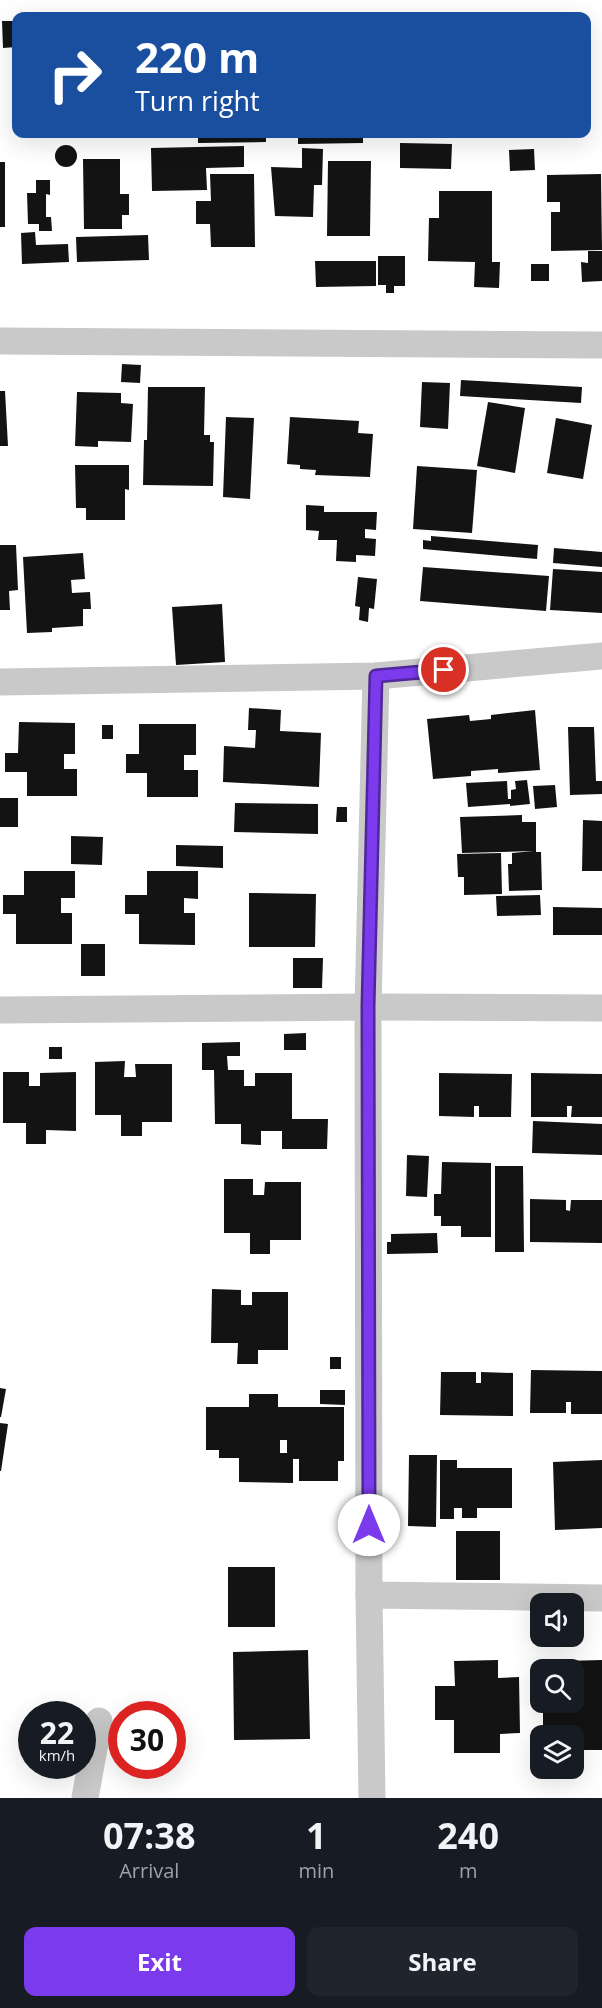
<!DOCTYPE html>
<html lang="en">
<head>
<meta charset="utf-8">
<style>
	:root { --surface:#171b24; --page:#20242c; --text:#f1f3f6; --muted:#9ea1a6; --accent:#7c3aed }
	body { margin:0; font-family:"Open Sans",sans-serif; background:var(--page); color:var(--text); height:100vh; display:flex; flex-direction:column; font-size:22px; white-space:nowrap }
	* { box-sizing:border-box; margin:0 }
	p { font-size:20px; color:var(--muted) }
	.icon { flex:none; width:33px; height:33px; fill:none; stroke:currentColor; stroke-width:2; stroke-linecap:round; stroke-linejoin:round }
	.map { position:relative; height:1798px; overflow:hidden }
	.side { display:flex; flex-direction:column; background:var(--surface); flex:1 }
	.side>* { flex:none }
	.hud { position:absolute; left:12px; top:12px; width:579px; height:126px; border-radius:12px; box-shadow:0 6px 24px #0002; background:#1a4fa0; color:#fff; overflow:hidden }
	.fabs { position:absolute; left:530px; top:1593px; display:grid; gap:12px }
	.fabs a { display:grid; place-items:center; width:54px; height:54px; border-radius:12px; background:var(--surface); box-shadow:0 6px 24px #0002; font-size:30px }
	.speed { position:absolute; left:18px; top:1701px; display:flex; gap:12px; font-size:30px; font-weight:700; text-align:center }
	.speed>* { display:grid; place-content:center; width:78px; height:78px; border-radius:50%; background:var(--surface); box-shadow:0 6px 24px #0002; line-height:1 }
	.speed small { font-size:15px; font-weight:400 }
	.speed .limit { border:9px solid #d22; background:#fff; color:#111 }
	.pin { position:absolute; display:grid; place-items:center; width:51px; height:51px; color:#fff; margin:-26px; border:3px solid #fff; border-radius:50%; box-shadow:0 2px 6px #0007 }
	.me { position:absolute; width:66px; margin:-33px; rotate:0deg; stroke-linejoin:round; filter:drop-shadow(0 0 4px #0008) }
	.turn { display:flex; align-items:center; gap:21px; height:126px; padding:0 24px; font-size:27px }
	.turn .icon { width:78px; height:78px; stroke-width:2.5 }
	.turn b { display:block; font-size:42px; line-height:51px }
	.eta { display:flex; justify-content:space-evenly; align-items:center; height:102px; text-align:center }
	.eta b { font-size:36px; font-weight:700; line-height:42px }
	.button { display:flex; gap:12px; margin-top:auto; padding:12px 24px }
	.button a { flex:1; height:69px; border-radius:12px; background:var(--accent); color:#fff; font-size:24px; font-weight:700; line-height:69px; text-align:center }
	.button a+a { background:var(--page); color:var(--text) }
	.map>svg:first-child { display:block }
	.building { fill:#131313; fill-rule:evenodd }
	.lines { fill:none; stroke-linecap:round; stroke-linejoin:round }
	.minor { stroke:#c9c9c9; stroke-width:27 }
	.route-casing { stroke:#51269a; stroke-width:15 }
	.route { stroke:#7c3aed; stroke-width:10 }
</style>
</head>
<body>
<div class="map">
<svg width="602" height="1798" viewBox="0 0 602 1798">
	<rect width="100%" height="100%" fill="#fff"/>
	<g class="building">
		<path d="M2,21H16V47L3,48Z"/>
		<path d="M198,134H266V142L198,143Z"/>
		<path d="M298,134H363V143L298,144Z"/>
		<rect x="425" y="134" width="15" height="3"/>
		<path d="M400,143L452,144L451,169L400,168Z"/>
		<circle cx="66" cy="156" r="11"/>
		<path d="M244,146V167L206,168L207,190L152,191L151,148Z"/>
		<path d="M302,148L323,149L322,185H314L313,217L275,216L271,167L302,168Z"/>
		<path d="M534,149L535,170L510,171L509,150Z"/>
		<path d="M83,159H120V194H129V215H122V229H84Z"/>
		<path d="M328,161H371L370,236H327Z"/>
		<rect x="0" y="162" width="5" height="65"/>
		<path d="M210,174H254L255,247H211L210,224H196V201H211Z"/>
		<path d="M601,174L602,250L551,251V212H560V202H547V175Z"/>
		<path d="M36,180H50V195L46,194V217H51L52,231H39V224H28L27,193H36Z"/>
		<path d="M439,191H492V262H500L499,288L474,287L475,262L428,261L429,218H439Z"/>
		<path d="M35,232L36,245L68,244L69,262L22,264L21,233Z"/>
		<path d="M148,235L149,260L77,262L76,237Z"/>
		<path d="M588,251H602V281L582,282L581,262L588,263Z"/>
		<path d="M378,256H405V286H394V293H386V285H378Z"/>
		<path d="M315,261H376V286L316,287Z"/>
		<rect x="531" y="264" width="18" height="17"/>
		<path d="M122,364L141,365L140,383L121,382Z"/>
		<path d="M461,380L582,387L581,403L460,396Z"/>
		<path d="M422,382L450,383L448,429L420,427Z"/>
		<path d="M148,387H205L204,435H210V442H214L213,486L143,485L144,440H147Z"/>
		<path d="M0,391H5L8,446H0Z"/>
		<path d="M77,392L121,393V403L133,404L131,442L98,441V447L75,446Z"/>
		<path d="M488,402L525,408L515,473L477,466Z"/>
		<path d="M226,417L254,418L250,499L223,497Z"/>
		<path d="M290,417L359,421L358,433L373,434L370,477L315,475L316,470L300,469V465L287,464Z"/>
		<path d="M556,418L592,425L583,479L547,473Z"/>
		<path d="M75,465H129V490L125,489V520H86V508H76Z"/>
		<path d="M417,466L477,470L472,533L413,529Z"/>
		<path d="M306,505L324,506V512H377L376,530L365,529V538L376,539L375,556L356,555V562L336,561L337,540H318L319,531L306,530Z"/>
		<path d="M431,536L538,545L537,559L423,549V540L431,541Z"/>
		<path d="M0,545H16L18,590L9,591L10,610H0Z"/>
		<path d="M554,548L602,552V567L553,563Z"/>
		<path d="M83,553L85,579L71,580L72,593L90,592L91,609H83V626L52,628V632L27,633L23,557Z"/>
		<path d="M423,567L549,576L546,611L420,601Z"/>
		<path d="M553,569L602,572V613L550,610Z"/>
		<path d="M358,577L377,579L374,609L369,608L368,622L359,620L360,607L355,606Z"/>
		<path d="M222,604L225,662L176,665L172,607Z"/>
		<path d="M249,708L281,710L280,731L321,733L319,787L223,782L224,746L255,748L256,730H248Z"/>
		<path d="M535,710L540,770L498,773V769L471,771V776L433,779L427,719L469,715L470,721L491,719V715Z"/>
		<path d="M19,722L75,723V754H64V769H77V796H27V772H5V753H18Z"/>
		<path d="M139,724H196V755H184V770H198V797H147V773H126V754H139Z"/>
		<rect x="102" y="725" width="11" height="14"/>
		<path d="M568,727H594L596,781H602V794L570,795Z"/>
		<path d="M527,780L530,804L510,806V804L468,807L466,783L507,781L508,799H511V790L516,789L515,781Z"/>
		<path d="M555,785L557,807L535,809L533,786Z"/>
		<rect x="0" y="798" width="18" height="29"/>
		<path d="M235,803L318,804V834L234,832Z"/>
		<path d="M337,807H347V822H336Z"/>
		<path d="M522,815V822H536V852H541L542,890L509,891L508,864H512V853L534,851L462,853L460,817Z"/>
		<path d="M583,820L602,821V871H582Z"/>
		<path d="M71,836L103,837L102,865L71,864Z"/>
		<path d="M176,845L223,846V868L176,866Z"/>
		<path d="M501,853L502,894L464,895V877H458L457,854Z"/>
		<path d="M24,871H75V898H61V913H72V944H16V914H3V895H24Z"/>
		<path d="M147,871H198V899L184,898V913H195V945L139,944V914H125V895H147Z"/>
		<path d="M249,893L316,894L315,947H249Z"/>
		<path d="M540,895L541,915L497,916L496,896Z"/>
		<path d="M553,907L602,908V935H553Z"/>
		<rect x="81" y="944" width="24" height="32"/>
		<path d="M293,958H323L322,988H293Z"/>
		<path d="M306,1033V1050H284V1034Z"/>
		<path d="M240,1042V1056H227L228,1070H244V1086H255V1073H292V1119H328L327,1149H282V1131H261V1145L241,1144V1124H215L214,1070H202V1043Z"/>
		<rect x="49" y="1047" width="13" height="12"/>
		<path d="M125,1061L124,1077H136L135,1064H172V1122H142V1136H121V1115H95V1062Z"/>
		<path d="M3,1072H29V1086H40V1073L76,1072V1131L46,1130V1144H26V1123H3Z"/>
		<path d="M439,1073L512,1074L511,1117H479V1106H474V1117L439,1116Z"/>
		<path d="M531,1073L602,1074V1117H571L572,1106H567V1117H531Z"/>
		<path d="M533,1121L602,1124V1155L532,1153Z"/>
		<path d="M407,1155L429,1156L427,1197L406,1196Z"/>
		<path d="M442,1162L491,1163V1237H461V1226H441V1216H434V1194H441Z"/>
		<path d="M495,1166H523L524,1252H495Z"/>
		<path d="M224,1179H253V1195H264L265,1182H301V1240H270V1254H250V1233H224Z"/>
		<path d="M530,1199L566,1200V1210L570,1211L571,1200H602V1243L530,1242Z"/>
		<path d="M437,1233L438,1253L387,1254V1242H391V1234Z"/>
		<path d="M212,1289L241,1290V1305H252V1292H288V1350H258V1364H237L238,1343H211Z"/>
		<rect x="330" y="1357" width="11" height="12"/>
		<path d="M531,1370L602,1371V1414H571V1402H566V1413H530Z"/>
		<path d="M441,1372H476V1383H481V1372L513,1373V1416L440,1415Z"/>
		<path d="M0,1388L6,1389L1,1417H0Z"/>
		<path d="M320,1390H345V1405L320,1404Z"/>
		<path d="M249,1394H278V1407H344V1461H338V1481H299V1459H293V1483L239,1482V1458H219V1450H206V1407H249ZM280,1440H287V1453H280Z"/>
		<path d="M0,1423L8,1424L1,1471H0Z"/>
		<path d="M409,1455H437L436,1527L408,1526Z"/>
		<path d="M440,1460H457V1468H512V1508H477V1518H462V1508H454V1519H440Z"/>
		<path d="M602,1460V1528L555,1530L553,1462Z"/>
		<rect x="456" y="1531" width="44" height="49"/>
		<rect x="228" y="1567" width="47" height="60"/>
		<path d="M308,1650L310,1739L234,1740L233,1652Z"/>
		<path d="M498,1660V1678L519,1677L520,1733L500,1734V1753H454V1720H435V1686H455L454,1661Z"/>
		<path d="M602,1660V1750H573V1736H569V1728H543V1702H573V1670H565V1661Z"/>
	</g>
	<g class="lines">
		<g class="minor">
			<path d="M0,341L602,345"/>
			<path d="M0,682L376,676L602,656"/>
			<path d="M0,1010L368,1007L602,1008"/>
			<path d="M369,1595L602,1598"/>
			<path d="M85,1798L99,1721"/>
			<path d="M372,1798L369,1595L368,1007L376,676"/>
		</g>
	</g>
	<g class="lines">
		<g class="route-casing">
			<path id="route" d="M369,1525L368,1006L376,676L444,670"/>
		</g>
		<use href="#route" class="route"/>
	</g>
</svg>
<div class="fabs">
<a><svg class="icon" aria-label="sound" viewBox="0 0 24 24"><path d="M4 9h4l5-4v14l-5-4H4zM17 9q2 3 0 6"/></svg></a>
<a><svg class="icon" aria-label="search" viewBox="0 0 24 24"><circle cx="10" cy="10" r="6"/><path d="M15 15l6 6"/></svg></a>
<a><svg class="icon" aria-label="layers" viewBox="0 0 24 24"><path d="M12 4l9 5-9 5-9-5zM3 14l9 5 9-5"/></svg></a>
</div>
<div class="speed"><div>22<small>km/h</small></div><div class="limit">30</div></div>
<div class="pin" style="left:444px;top:670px;background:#d93025"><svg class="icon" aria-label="arrive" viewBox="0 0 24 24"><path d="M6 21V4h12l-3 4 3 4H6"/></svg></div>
<svg class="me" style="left:369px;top:1525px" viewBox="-20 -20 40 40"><circle r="19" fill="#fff"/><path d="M0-13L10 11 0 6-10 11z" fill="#7c3aed"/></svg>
<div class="hud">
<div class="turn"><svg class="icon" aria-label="right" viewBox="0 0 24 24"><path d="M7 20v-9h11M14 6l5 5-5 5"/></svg><div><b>220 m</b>Turn right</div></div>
</div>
</div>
<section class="side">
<div class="eta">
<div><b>07:38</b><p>Arrival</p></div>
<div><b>1</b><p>min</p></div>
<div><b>240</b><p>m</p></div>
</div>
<div class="button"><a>Exit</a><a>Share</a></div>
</section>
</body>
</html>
